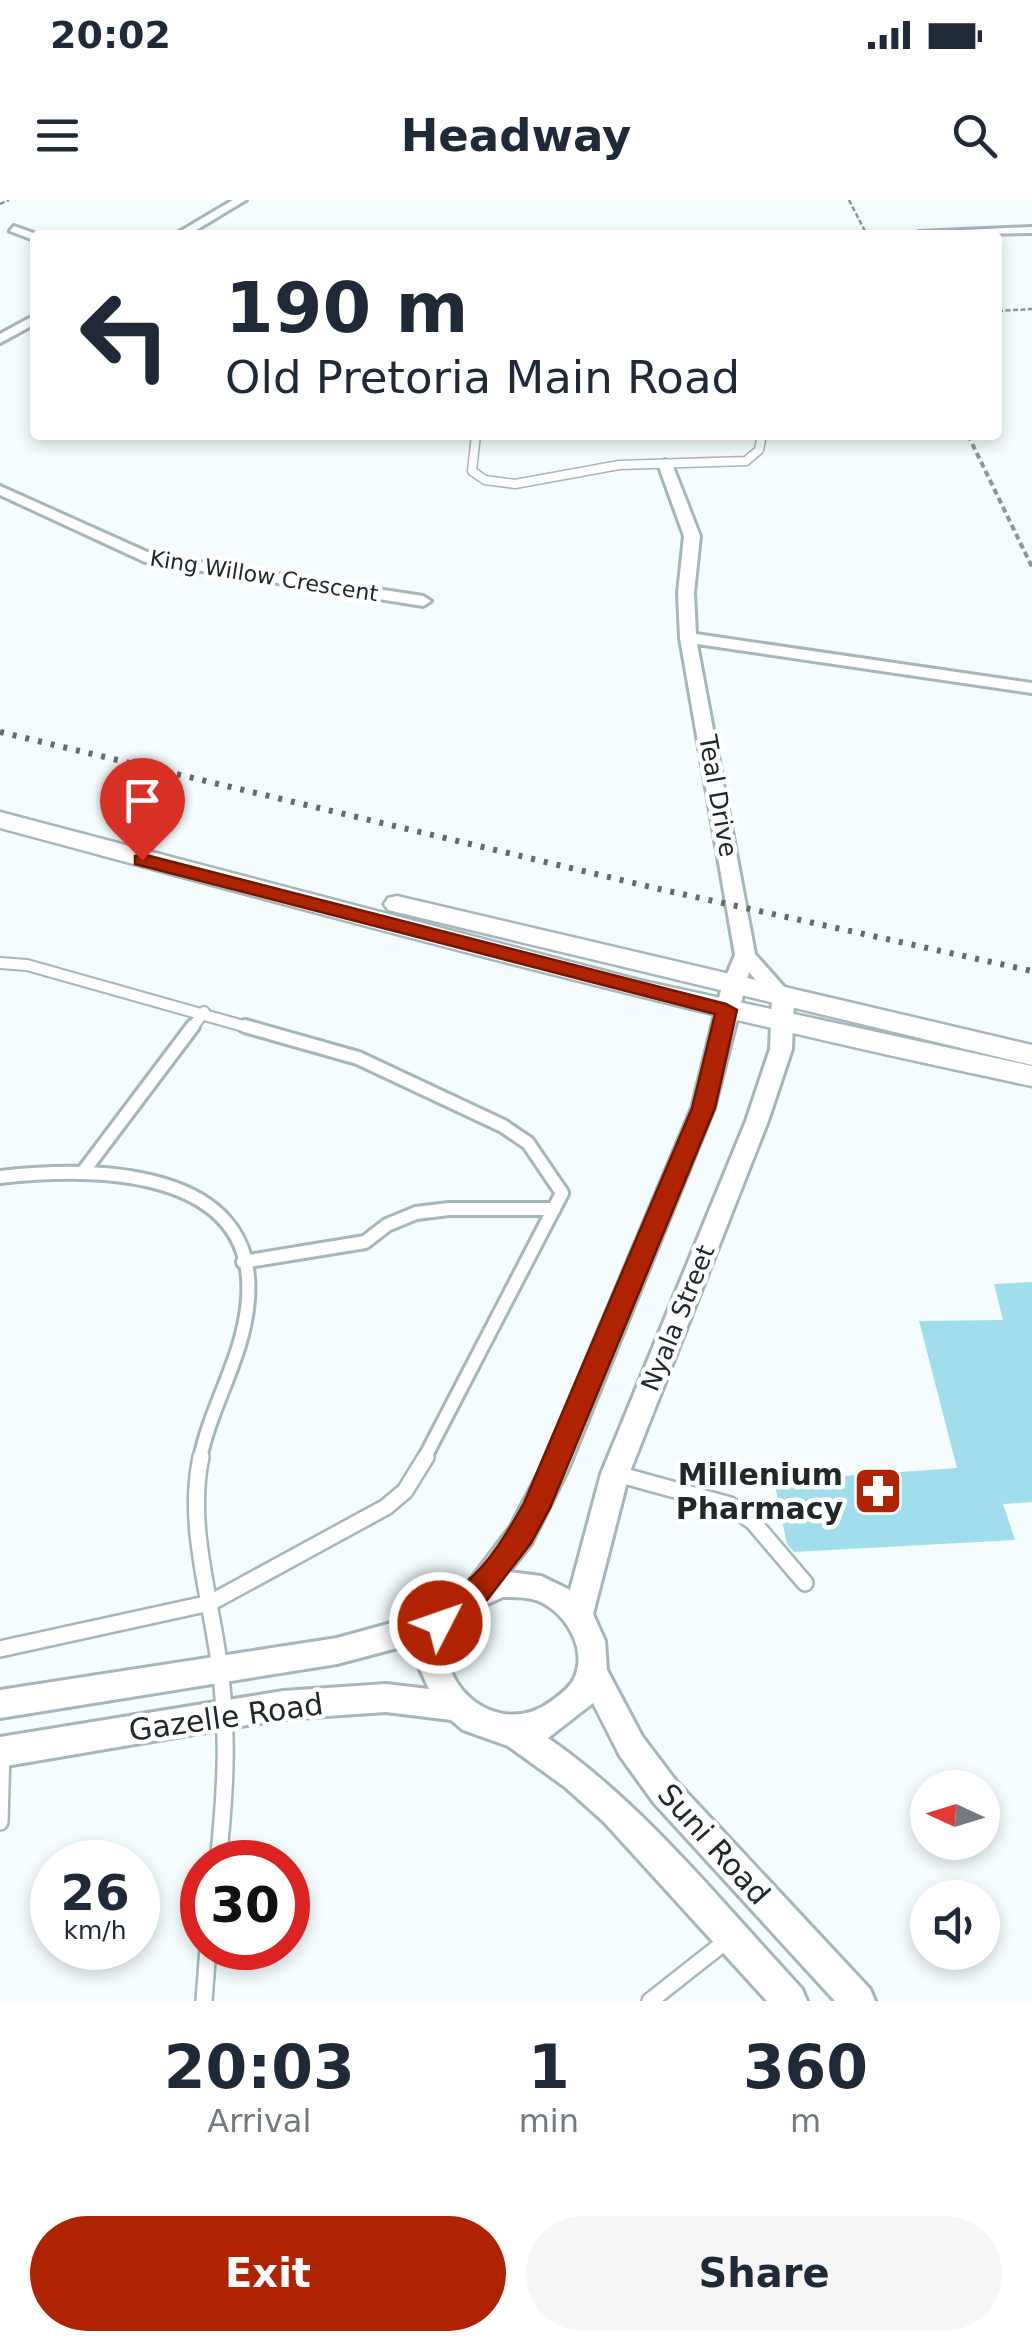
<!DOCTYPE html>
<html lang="en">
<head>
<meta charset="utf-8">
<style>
	:root { --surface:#fff; --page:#f6f6f7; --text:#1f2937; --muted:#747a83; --accent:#af2300 }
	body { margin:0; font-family:"DejaVu Sans",sans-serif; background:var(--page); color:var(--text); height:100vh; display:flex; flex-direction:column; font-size:38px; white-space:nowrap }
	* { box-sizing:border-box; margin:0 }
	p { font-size:32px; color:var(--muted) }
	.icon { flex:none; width:55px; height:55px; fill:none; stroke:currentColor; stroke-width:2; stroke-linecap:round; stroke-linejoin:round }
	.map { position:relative; height:1801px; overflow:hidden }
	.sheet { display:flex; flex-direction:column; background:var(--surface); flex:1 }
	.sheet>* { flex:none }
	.guide { position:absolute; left:30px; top:30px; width:972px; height:210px; border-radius:10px; box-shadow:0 5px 15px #0003; background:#fff; color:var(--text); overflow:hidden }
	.needle { width:65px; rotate:274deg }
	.tools { position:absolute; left:910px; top:1570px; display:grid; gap:20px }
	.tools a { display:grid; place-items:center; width:90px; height:90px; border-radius:50%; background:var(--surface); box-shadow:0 5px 15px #0003; font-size:50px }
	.speed { position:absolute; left:30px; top:1640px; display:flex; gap:20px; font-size:50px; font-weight:700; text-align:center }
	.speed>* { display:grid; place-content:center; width:130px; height:130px; border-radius:50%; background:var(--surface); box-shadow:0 5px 15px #0003; line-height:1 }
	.speed small { font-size:25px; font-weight:400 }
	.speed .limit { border:15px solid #d22; background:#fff; color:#111 }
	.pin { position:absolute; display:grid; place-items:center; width:85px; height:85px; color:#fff; margin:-102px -42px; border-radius:50% 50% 50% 0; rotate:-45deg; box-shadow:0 0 10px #0007 }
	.pin .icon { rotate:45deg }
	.me { position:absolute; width:110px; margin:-55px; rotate:49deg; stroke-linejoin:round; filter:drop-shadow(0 0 8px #0008) }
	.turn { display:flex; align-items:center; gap:35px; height:210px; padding:0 30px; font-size:45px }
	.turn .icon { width:130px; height:130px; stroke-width:2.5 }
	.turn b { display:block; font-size:70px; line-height:85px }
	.eta { display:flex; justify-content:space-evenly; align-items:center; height:170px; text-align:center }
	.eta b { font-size:60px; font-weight:600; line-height:70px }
	.action { display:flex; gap:20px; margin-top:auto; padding:20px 30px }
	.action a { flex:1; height:115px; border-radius:60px; background:var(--accent); color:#fff; font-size:40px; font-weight:600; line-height:115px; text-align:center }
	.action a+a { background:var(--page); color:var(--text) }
	.status { display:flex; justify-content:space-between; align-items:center; height:70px; padding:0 50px; background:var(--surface); direction:ltr }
	.status svg { height:28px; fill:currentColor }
	header { display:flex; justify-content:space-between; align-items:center; height:130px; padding:0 30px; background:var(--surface); font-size:45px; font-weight:600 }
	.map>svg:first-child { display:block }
	.building { fill:#a0deeb }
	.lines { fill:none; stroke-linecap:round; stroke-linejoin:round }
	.lane-far3-casing { stroke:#a5b7bb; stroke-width:11 }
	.lane-far2-casing { stroke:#a5b7bb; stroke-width:14 }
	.lane-far1-casing { stroke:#a5b7bb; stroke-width:18 }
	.lane-casing { stroke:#a5b7bb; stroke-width:20 }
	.street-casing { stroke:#a5b7bb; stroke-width:6 }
	.secondary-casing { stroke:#a5b7bb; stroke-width:5 }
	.path-far1 { stroke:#8f9698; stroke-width:2.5; stroke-dasharray:5 2.5; stroke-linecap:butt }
	.path { stroke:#8f9698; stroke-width:4; stroke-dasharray:6 4; stroke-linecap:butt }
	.lane-far3 { stroke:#fff; stroke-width:8 }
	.lane-far2 { stroke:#fff; stroke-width:10 }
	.lane-far1 { stroke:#fff; stroke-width:12 }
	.lane { stroke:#fff; stroke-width:15 }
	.street { fill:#fff; fill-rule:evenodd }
	.secondary { fill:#fff; fill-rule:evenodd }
	.rail { stroke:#646c6d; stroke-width:6; stroke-dasharray:4 9; stroke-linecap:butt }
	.route { fill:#af2300; stroke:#721700; stroke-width:2.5 }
	.labels { text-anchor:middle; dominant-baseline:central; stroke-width:9; stroke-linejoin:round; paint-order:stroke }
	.far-street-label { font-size:22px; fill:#212829; stroke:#fff }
	.street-label { font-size:25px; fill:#212829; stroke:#fff }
	.near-poi-label { font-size:30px; font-weight:bold; fill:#212829; stroke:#fff; text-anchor:end }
	.near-street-label { font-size:30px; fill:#212829; stroke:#fff }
</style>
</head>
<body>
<div class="status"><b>20:02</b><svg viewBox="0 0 49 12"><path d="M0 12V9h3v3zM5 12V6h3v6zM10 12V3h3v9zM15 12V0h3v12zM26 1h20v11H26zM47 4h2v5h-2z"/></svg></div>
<header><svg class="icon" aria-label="menu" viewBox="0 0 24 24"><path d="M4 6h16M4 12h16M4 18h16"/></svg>Headway<svg class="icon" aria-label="search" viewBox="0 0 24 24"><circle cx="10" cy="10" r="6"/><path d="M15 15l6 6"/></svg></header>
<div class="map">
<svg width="1032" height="1801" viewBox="0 0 1032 1801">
	<rect width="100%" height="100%" fill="#f4fcfe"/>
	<path class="building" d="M1032,1082V1302L1003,1304L1015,1340L794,1352L787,1344L774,1281L957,1268L919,1121L1003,1120L994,1084Z"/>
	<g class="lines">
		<g class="lane-far3-casing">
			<path id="lane-far3" d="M476,235L472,271L485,280L515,284L619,265L746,261L759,250L761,240"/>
		</g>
		<g class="lane-far2-casing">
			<g id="lane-far2">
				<path d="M0,763L27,765L254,829"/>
				<path d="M191,829L204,812"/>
			</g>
		</g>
		<g class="lane-far1-casing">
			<g id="lane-far1">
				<path d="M245,826L358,858L503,926L528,943L562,993L424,1259"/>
				<path d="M83,972L193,826"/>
				<path d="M0,977C90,967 258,965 248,1099C244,1157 211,1204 200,1259"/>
				<path d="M243,1062L365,1042L387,1025L416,1013L449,1009H554"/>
			</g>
		</g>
		<g class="lane-casing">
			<g id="lane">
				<path d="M201,1257C186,1327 212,1401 220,1470C229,1534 225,1598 218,1662"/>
				<path d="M617,1274L730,1305L753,1322L805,1383"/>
				<path d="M0,1449L210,1403L386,1307L405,1291L426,1257"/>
				<path d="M0,1622L2,1552"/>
				<path d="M204,1801L208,1748"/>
				<path d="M650,1801L730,1738"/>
			</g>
		</g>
		<g class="street-casing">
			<g id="street">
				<path d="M233,0H246L188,35H174Z"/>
				<path d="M14,26L39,35L31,39L10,31Z"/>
				<path d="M1032,27V33L913,35L919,32Z"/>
				<path d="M35,115V124L0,143V134Z"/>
				<path d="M665,260L672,264L700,336L694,393L696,434L1032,483V493L697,444L755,754L794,798L792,849L768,921L629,1274L593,1414L605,1441L607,1470L642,1536L676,1581L870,1789L875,1801H835L654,1603L620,1556L593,1503L548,1538C646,1606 721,1702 802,1789L807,1801H767L604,1622L565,1587L508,1546L463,1530L451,1520L386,1512L283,1519L0,1567V1537L283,1491L386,1484L429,1489L419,1467L420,1442L337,1464L0,1518V1490L337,1438L435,1411L446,1397L464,1388L511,1326L541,1268L692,908L722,786L735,755L680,438L678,393L684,336L658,264ZM749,772L772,799L770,849L746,921L601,1274L570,1390L541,1376L509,1372L531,1344L568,1269L714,908ZM503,1397C516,1397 530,1397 541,1402C567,1415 588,1450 574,1479C569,1488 561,1494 553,1500C487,1551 409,1455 469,1414C479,1407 492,1402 503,1397Z"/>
				<path d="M0,286L154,355L423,396L431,401L423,406L145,362L0,295Z"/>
			</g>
		</g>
		<g class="secondary-casing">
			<g id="secondary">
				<path d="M0,612L643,781L1032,866V886C684,814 343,720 0,628Z"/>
				<path d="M397,696L1032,845V865L388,710L384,704L388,698Z"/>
			</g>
		</g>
		<g class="path-far1">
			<path d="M849,0L867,35"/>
			<path d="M0,4L9,0"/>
			<path d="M998,111L1032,109"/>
		</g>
		<path class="path" d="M968,235L1032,367"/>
		<use href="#lane-far3" class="lane-far3"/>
		<use href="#lane-far2" class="lane-far2"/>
		<use href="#lane-far1" class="lane-far1"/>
		<use href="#lane" class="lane"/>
		<use href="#street" class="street"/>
		<use href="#secondary" class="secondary"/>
		<path class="rail" d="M0,532L659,689L1032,771"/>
	</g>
	<path class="route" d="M142,654L726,804L737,810L715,908L550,1308L531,1343L487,1400L466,1413L451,1432L440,1436L430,1432L425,1423C435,1402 449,1396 465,1383C489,1364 509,1330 524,1303L692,908L715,814L135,664V656Z"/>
	<defs>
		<g id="pharmacy-square" transform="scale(2.5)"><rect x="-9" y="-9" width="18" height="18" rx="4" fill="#af2300" stroke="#fff"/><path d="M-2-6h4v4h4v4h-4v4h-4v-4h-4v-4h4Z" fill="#fff"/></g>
	</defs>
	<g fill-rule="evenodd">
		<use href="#pharmacy-square" x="878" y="1291"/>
	</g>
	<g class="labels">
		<g class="far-street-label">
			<text transform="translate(264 376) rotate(9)">King Willow Crescent</text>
		</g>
		<g class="street-label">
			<text transform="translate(718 596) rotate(80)">Teal Drive</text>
			<text transform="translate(678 1118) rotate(-68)">Nyala Street</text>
		</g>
		<g class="near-poi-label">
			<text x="843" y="1274">Millenium<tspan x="843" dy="34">Pharmacy</tspan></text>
		</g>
		<g class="near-street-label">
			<text transform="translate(226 1517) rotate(-8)">Gazelle Road</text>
			<text transform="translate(714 1644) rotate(48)">Suni Road</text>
		</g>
	</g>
</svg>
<div class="tools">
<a><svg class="needle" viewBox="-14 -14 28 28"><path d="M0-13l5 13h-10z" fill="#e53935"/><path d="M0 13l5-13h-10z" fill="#747a83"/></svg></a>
<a><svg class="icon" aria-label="sound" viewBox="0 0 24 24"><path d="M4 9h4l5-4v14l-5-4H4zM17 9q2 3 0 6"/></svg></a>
</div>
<div class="speed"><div>26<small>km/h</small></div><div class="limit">30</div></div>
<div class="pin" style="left:142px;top:660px;background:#d93025"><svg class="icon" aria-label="arrive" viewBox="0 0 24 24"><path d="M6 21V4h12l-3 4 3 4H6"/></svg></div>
<svg class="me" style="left:440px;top:1423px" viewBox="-20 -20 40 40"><circle r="17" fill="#af2300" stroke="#fff" stroke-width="3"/><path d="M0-11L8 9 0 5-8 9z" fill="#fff"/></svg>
<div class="guide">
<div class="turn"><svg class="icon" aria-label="left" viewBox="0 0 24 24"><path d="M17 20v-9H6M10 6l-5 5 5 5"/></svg><div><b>190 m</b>Old Pretoria Main Road</div></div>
</div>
</div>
<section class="sheet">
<div class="eta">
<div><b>20:03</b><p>Arrival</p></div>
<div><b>1</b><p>min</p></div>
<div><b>360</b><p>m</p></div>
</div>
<div class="action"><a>Exit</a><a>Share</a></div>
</section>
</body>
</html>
